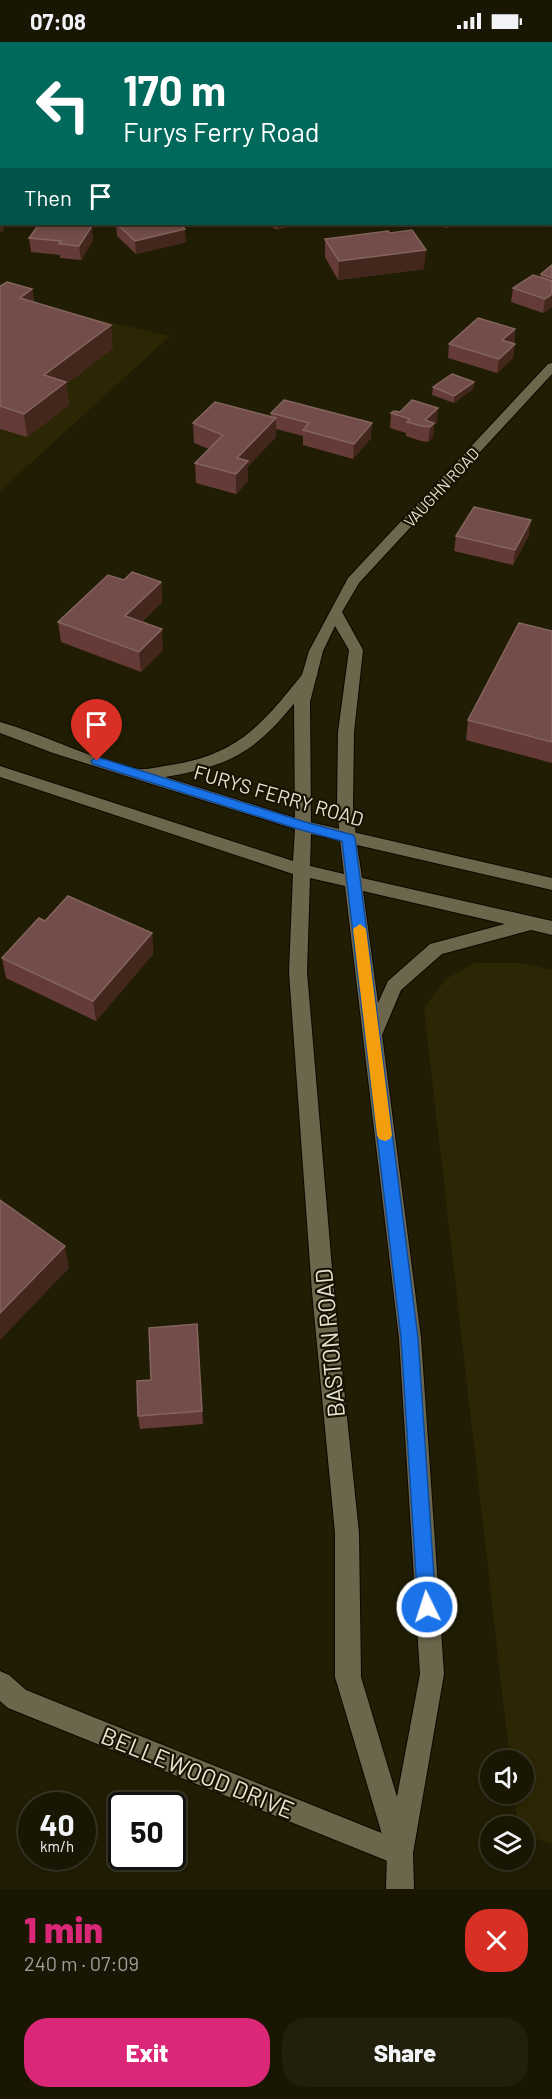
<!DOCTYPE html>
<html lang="en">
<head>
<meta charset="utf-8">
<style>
	:root { --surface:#191603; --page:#221f0d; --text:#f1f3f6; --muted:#9f9f9a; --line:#373525; --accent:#db2777 }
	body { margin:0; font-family:Barlow,sans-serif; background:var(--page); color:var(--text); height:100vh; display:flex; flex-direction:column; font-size:22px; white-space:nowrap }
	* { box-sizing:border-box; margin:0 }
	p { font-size:20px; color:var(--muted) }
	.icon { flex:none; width:33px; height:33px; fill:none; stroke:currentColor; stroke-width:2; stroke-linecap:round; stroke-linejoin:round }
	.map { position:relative; height:1847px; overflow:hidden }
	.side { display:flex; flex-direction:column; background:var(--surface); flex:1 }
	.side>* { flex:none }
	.guide { position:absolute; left:0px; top:0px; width:552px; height:183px; box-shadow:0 3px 9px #0003,0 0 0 2px var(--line); background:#00695c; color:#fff; overflow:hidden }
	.tools { position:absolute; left:480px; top:1708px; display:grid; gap:12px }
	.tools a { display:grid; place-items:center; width:54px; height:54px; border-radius:50%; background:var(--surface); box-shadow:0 3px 9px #0003,0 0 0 2px var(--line); font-size:30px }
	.speed { position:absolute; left:18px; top:1750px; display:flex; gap:12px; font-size:30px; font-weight:700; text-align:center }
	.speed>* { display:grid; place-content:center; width:78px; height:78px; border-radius:50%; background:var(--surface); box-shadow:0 3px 9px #0003,0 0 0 2px var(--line); line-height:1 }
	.speed small { font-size:15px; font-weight:400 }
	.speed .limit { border:3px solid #111; border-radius:9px; background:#fff; color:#111 }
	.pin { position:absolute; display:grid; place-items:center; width:51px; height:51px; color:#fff; margin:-62px -26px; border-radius:50% 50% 50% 0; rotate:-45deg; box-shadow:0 0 6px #0007 }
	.pin .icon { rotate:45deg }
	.me { position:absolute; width:66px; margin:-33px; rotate:356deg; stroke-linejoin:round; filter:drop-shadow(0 0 4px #0008) }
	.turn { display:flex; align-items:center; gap:21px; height:126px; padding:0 24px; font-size:27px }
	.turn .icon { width:78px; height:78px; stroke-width:2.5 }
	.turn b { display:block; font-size:42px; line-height:51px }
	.then { display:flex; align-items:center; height:57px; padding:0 24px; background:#0003; gap:12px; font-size:22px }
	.round { display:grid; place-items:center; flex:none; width:63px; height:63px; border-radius:24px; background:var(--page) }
	.head { display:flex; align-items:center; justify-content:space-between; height:102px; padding:0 24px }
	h1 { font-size:36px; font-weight:800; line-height:45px; color:var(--accent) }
	.action { display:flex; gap:12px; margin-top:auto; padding:12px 24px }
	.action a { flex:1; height:69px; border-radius:24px; background:var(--accent); color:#fff; font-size:24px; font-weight:800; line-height:69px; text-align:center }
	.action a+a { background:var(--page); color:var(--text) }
	.status { display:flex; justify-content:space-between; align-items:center; height:42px; padding:0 30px; background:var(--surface); direction:ltr }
	.status svg { height:16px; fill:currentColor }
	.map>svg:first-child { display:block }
	.built { fill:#2c2604 }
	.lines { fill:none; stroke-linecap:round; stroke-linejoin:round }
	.minor-casing { stroke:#0b0700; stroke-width:2 }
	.secondary-casing { stroke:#0b0700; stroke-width:2 }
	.minor { fill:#6c674c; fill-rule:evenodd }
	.secondary { fill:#6c674c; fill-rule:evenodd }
	.wall { fill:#653b38 }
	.shaded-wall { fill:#44271c }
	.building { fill:#724d49; stroke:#84645e; stroke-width:1.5 }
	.route { fill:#1a73e8; stroke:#114b97; stroke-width:1.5 }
	.slow { fill:#f59e0b }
	.labels { text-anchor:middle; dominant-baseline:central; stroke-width:4.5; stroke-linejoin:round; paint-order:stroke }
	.far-street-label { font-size:16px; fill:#e5e3d4; stroke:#181300 }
	.street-label { font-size:20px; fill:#e5e3d4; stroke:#181300 }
	.near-street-label { font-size:24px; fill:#e5e3d4; stroke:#181300 }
</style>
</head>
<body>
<div class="status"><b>07:08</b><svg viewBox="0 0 49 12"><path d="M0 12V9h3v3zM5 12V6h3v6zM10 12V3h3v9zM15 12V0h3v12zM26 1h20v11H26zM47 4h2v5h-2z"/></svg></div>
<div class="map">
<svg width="552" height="1847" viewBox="0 0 552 1847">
	<rect width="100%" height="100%" fill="#211d04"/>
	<g class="built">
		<path d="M0,255L170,294L0,449Z"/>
		<path d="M474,921H523L552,928V1802L524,1793V1785H518L514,1752H524V1719H510L424,966L446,937Z"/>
	</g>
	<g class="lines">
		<g class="minor-casing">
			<g id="minor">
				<path d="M67,0H76L77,2H68Z"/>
				<path d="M322,0H331L332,2H323Z"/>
				<path d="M342,0H361L341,2Z"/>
				<rect x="0" y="79" width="2" height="6"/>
				<path d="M552,321V332L359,541L342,570L363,608L354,690L353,765L356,796L354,800H342L340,796L337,765L338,690L349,608L335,584L323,609L310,660L311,784L309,788H297L295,784L294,660L309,609L348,536L548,322Z"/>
				<path d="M0,1629L9,1633L26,1648L409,1802L413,1811L409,1820L400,1824L8,1666L0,1659Z"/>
			</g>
		</g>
		<g class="secondary-casing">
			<path id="secondary" d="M310,627L318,632L315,635C267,697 247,722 165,735L305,779L552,836V848L357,803L362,836L552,879V893L531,888L442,912L401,948L382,993L421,1296L444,1632L413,1811L414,1847H386L387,1809L335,1635V1491L312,1250L289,930L293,832L0,735V724L293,819L295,787L53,711L0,691V680C47,693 91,718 139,727C147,728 162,724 171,723C240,712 264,680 305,629ZM311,792L340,798L344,832L310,824ZM310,836L345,844L399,1296L420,1632L397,1755L361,1635L359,1491L334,1250L307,930ZM363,849L505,882L430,902L388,939L378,961Z"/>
		</g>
		<use href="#minor" class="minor"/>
		<use href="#secondary" class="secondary"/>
	</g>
	<g class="wall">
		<path d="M0,0H45L47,2H2V9L0,8Z"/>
		<path d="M550,43H552V76L550,74Z"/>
		<path d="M116,182H180L186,200L136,212L117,194Z"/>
		<path d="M267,182H296L277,188Z"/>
		<path d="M425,182H452L448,186Z"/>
		<path d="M29,196L93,198L81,218L60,216V213L31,210Z"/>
		<path d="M325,197L424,227L338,238L325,215Z"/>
		<path d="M552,223V265L543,271L511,260L513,246L540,235L541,232Z"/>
		<path d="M0,244L32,247L34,260L113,306L66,342L69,363L27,395L0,387Z"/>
		<path d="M515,287L513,316L497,331L448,316L449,302Z"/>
		<path d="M474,340L473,347L454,361L432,353L433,345Z"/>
		<path d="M271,371L371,396L353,417L303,403V394L276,387V395L248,424V439L236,452L196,441L195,421L209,407L194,401L193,381L271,374Z"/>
		<path d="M391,371L437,381L434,383L433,395L428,400L421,399L406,394V391L390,386Z"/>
		<path d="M529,493L513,523L454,509L456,494Z"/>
		<path d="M124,538L161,540L162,560L142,580L163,608L141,630L61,600L58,580Z"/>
		<path d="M552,589V721L466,698L468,678Z"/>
		<path d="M45,879L152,891L153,912L96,979L6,936L2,916Z"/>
		<path d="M197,1282L203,1382L140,1387L138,1374L151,1338Z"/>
	</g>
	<g class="shaded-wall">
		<rect x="116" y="0" width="16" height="2"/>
		<path d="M0,20L2,29V32H0Z"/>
		<rect x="0" y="160" width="2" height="14"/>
		<path d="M0,176H2V182H3L4,189L0,190Z"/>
		<path d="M277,182H296L277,188Z"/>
		<path d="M92,184L93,198L81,218L79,204Z"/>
		<path d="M185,187L186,200L136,212L135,199Z"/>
		<path d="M426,208L424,227L338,238L339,219Z"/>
		<path d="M32,247L35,270L20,256Z"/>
		<path d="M552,252V265L543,271L545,257Z"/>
		<path d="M111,283L113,306L66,342L69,363L27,395L24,372L44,333Z"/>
		<path d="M515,287L513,301L502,298Z"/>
		<path d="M515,302L513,316L497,331L499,317Z"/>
		<path d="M474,340L473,347L454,361V354Z"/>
		<path d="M438,366L437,381L434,383L433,395L428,400L430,385L425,378Z"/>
		<path d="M276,376V395L248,424V439L236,452V432L237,416Z"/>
		<path d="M372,381L371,396L353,417L354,402Z"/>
		<path d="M531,478L529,493L513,523L515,508Z"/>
		<path d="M161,540L162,560L127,594L125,574Z"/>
		<path d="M162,587L163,608L141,630L139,610Z"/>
		<path d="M152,891L153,912L96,979L93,959Z"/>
		<path d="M65,1204L69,1226L0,1298V1271Z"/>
	</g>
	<g class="building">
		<path d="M4,0H45L47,2H6Z"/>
		<path d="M134,0H171L173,2H135Z"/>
		<path d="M243,0H285L287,2H244Z"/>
		<path d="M409,0H444L445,2H410Z"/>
		<rect x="550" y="43" width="2" height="18"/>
		<rect x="0" y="147" width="2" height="13"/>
		<path d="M39,182H65L92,184L79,204L59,202L61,199L29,196Z"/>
		<path d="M117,182H180L185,187L135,199Z"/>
		<path d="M412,188L426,208L339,219L325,197L388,189L390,191Z"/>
		<path d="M552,223V236L541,232Z"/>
		<path d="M533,233L552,239V252L545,257L513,246Z"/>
		<path d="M7,240L32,247L20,256L111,283L44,333L66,340L24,372L0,364V244Z"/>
		<path d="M478,276L515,287L502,298L515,302L499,317L449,302Z"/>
		<path d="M452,332L474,340L454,354L433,345Z"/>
		<path d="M284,358L372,381L354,402L303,388L309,381L271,371Z"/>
		<path d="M412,358L438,366L425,378L434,381L430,385L422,384L407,380L410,377L391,371L394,369L400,370Z"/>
		<path d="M215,360L276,376L237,416L248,419L236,432L195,421L223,393L193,381Z"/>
		<path d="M474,465L531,478L515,508L456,494Z"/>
		<path d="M132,530L161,540L125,574L162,587L139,610L58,580L108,533L124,538Z"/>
		<path d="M519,581L552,589V700L468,678Z"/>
		<path d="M68,854L152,891L93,959L2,916L39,876L45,879Z"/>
		<path d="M0,1158L65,1204L0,1271Z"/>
		<path d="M197,1282L202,1369L138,1374L137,1339L151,1338L149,1286Z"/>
	</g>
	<path class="route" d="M97,715L305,780L353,793L355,796L418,1296L436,1565L434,1572L427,1574L421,1572L418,1565L401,1296L342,799L298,787L93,722L91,719Z"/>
	<path class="slow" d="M360,882L366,887L392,1093L390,1097L385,1099L379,1097L377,1093L353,887Z"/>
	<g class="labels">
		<g class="far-street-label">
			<text transform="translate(441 445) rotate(-47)">VAUGHN ROAD</text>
		</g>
		<g class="street-label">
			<text transform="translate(279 753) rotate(16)">FURYS FERRY ROAD</text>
		</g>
		<g class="near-street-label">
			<text transform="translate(329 1301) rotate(-95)">BASTON ROAD</text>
			<text transform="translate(198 1730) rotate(22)">BELLEWOOD DRIVE</text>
		</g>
	</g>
</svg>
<div class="tools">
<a><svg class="icon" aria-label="sound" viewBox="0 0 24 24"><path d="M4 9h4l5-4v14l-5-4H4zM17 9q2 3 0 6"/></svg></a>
<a><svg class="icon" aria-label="layers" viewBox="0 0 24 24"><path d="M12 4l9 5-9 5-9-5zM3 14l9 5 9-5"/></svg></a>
</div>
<div class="speed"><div>40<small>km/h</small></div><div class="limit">50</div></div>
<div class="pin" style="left:97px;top:719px;background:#d93025"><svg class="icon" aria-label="arrive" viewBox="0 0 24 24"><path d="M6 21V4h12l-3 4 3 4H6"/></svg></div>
<svg class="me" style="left:427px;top:1565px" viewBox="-20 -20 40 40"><circle r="17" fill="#1a73e8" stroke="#fff" stroke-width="3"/><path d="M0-11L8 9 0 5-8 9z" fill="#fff"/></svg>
<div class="guide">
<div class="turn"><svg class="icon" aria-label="left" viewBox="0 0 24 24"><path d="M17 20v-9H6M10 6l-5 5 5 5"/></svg><div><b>170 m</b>Furys Ferry Road</div></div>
<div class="then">Then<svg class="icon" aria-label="arrive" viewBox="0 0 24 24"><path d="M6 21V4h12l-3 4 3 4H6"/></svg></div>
</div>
</div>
<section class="side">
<div class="head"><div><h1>1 min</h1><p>240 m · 07:09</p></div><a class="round" style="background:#d93025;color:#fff"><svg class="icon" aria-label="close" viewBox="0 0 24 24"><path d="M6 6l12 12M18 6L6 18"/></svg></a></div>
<div class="action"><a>Exit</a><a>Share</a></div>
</section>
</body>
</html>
